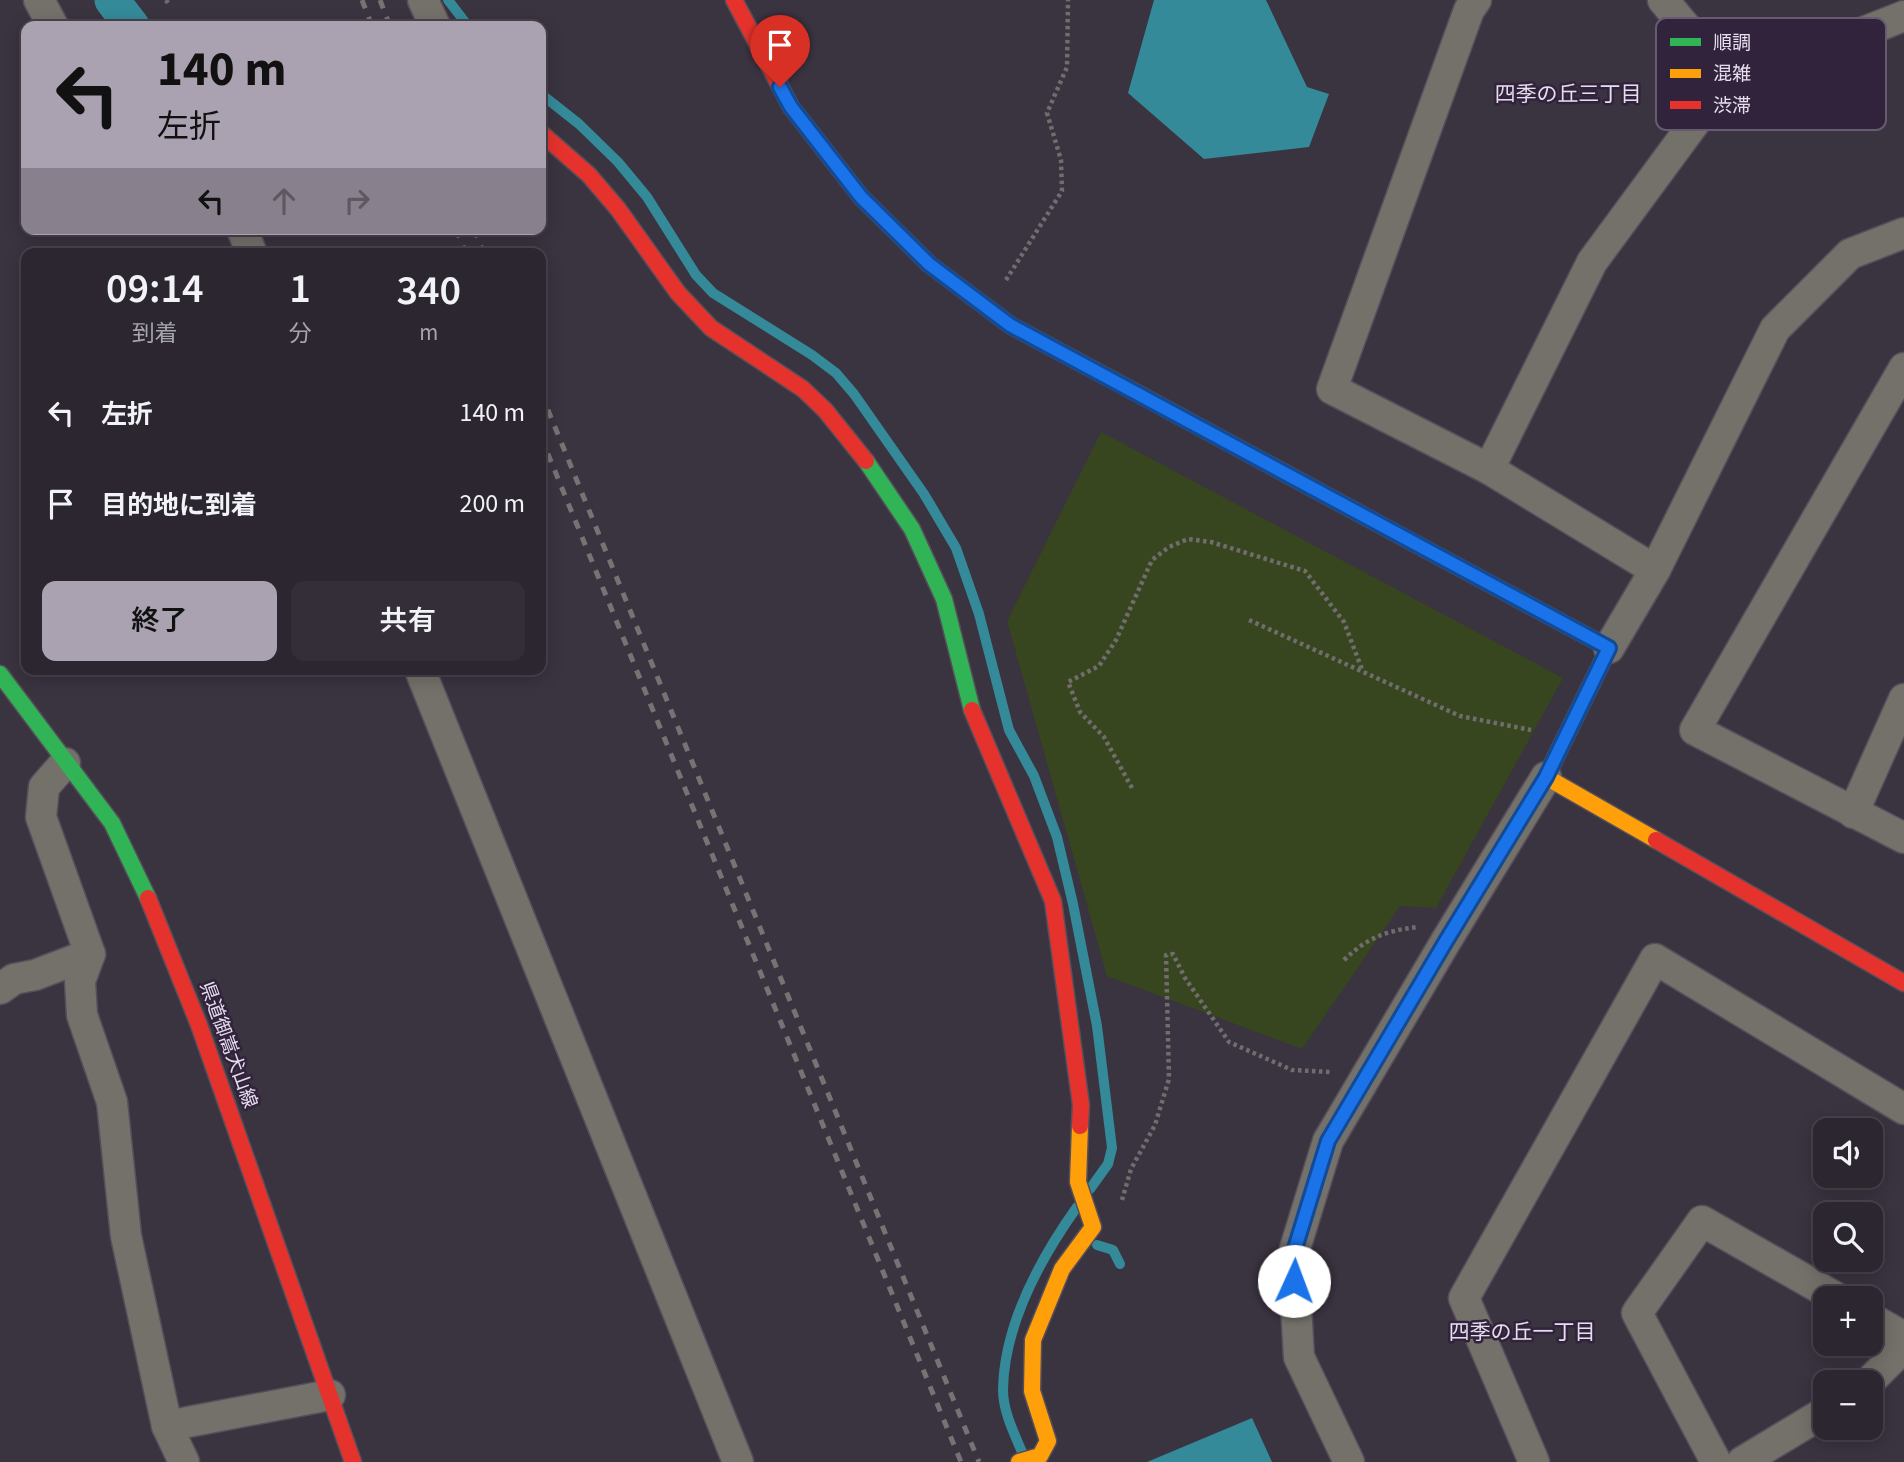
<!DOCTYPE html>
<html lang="ja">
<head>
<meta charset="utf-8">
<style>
	:root { --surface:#2c2630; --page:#342e38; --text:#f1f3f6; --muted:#a6a5ab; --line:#48434c; --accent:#aaa2b1 }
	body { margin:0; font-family:"Source Sans 3","Noto Sans JP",sans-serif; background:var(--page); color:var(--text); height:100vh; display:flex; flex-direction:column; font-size:26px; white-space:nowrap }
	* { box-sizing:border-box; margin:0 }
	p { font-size:23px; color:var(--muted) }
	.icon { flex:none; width:38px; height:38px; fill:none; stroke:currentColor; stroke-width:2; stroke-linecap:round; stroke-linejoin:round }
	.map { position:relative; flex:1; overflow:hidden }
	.panel { position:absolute; left:21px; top:248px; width:525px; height:427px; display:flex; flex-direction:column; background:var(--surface); border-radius:14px; box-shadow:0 4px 18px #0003,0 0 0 2px var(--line) }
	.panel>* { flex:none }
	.banner { position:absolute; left:21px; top:21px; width:525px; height:214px; border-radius:14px; box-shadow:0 4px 18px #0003,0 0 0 2px var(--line); background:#aaa2b1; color:#111; overflow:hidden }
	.tools { position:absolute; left:1813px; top:1118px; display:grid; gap:14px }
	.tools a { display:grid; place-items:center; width:70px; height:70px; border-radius:14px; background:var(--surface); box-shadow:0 4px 18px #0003,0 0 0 2px var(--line); font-size:35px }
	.pin { position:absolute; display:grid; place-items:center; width:60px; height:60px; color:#fff; margin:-72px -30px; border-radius:50% 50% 50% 0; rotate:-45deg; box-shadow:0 0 7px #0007 }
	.pin .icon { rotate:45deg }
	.me { position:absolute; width:77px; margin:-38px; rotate:2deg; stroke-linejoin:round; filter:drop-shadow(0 0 5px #0008) }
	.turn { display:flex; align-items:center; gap:24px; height:147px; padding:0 21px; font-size:32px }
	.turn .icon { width:91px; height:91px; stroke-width:2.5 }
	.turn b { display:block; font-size:49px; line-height:60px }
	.lanes { display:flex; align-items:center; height:66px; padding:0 21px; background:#0003; justify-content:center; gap:35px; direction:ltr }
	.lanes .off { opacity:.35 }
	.eta { display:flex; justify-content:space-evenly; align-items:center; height:119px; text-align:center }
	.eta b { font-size:42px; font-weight:600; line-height:49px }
	.cta { display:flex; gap:14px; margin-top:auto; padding:14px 21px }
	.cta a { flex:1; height:80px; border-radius:14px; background:var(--accent); color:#111; font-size:28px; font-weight:600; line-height:80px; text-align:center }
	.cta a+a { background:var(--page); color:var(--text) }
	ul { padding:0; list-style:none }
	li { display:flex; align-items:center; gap:21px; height:91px; padding:0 21px }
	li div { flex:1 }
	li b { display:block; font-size:26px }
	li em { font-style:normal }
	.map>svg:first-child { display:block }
	.green { fill:#37461e }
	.water { fill:#358a9a }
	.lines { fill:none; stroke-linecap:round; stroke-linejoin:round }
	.stream { stroke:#358a9a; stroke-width:10 }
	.canal { stroke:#358a9a; stroke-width:35 }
	.street-casing { stroke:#564f5b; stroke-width:33 }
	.fast-casing { stroke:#564f5b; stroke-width:19 }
	.slow-casing { stroke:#564f5b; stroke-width:19 }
	.jam-casing { stroke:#564f5b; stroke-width:19 }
	.path { stroke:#716d6e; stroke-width:4.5; stroke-dasharray:3.5 3.5; stroke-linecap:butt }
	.street { stroke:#74706a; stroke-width:30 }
	.fast { stroke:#30b455; stroke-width:16 }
	.slow { stroke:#ff9f0a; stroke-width:16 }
	.jam { stroke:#e5322d; stroke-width:16 }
	.rail { stroke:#767374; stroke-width:5; stroke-dasharray:9 9; stroke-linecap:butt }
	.route-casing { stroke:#114b97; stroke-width:18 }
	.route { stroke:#1a73e8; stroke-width:12 }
	.labels { text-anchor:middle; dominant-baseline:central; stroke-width:5; stroke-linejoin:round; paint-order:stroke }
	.street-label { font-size:19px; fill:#e6deee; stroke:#31233c }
	.neighbourhood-label { font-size:21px; fill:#e6deee; stroke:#31233c }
	.key { fill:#31233c; stroke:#675b71; stroke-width:2 }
	.key-label { font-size:19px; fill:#e6deee }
</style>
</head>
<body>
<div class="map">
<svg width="1904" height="1462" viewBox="0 0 1904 1462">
	<rect width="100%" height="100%" fill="#3a3340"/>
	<path class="green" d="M1101,432L1563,678L1436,908L1400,906L1302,1049L1107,976L1007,621Z"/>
	<g class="water">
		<path d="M1154,0H1266L1307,87L1329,94L1309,147L1204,159L1128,93Z"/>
		<path d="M1252,1418L1272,1462H1147Z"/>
	</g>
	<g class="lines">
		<g class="stream">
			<path d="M448,0L468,26"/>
			<path d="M541,94L579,124L618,162L647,197L696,275L713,293L812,355L836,373L854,394L924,494L956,548L979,614L1009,730L1034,776L1057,837L1073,904L1097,1026L1112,1148L1108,1164L1090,1189"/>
			<path d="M1097,1245L1113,1250L1120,1264"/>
			<path d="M1022,1452C1014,1433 1003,1411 1003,1390C1004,1325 1040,1259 1077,1207"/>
		</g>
		<path class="canal" d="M112,0L132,26"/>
		<g class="street-casing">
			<g id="street">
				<path d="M39,0L53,26"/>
				<path d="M423,0L435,26"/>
				<path d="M1476,0L1469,10L1332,389L1489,469L1655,570"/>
				<path d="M1663,0L1739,90"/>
				<path d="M242,229L252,254"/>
				<path d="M1904,368L1695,730L1904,838"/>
				<path d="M1489,469L1592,262L1698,118L1772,68L1904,16"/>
				<path d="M1609,648L1655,570L1775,329L1850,254L1904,233"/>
				<path d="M420,670L738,1462"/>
				<path d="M65,763L44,787L41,817L90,954L80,981L82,1015L112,1102L126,1236L167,1426L184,1462"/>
				<path d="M1853,813L1904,699"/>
				<path d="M0,989L14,979L35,975L90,954"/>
				<path d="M1871,1318L1904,1337"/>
				<path d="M1869,1382L1904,1347"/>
				<path d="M167,1426L330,1395"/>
				<path d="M1349,1462L1299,1357L1293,1255L1328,1141L1446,941L1546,777"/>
				<path d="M1534,1462L1464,1298L1655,959L1904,1109"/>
				<path d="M1716,1462L1637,1313L1702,1221L1837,1298"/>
				<path d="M1742,1462L1825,1412"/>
			</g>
		</g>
		<g class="fast-casing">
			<g id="fast">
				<path d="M1133,391L1390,530"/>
				<path d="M866,461L912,529L944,599L972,710"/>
				<path d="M0,674L112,823L148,898"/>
			</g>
		</g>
		<g class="slow-casing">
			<g id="slow">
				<path d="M1390,530L1609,648L1546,777L1656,840"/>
				<path d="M1019,1462L1040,1456L1048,1441L1032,1391L1033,1340L1062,1269L1093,1227L1078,1182L1080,1126"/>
			</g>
		</g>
		<g class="jam-casing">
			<g id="jam">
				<path d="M734,0L791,107L861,197L929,264L1010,325L1133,391"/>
				<path d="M541,133L589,175L618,209L678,293L711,328L803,389L825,410L866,461"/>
				<path d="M972,710L1053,901L1081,1105L1080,1126"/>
				<path d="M1656,840L1904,983"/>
				<path d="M148,898L199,1025L353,1462"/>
			</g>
		</g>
		<g class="path">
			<path d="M166,0L168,3"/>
			<path d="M1006,280L1062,191L1061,160L1047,113L1067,67L1068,0"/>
			<path d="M1249,620L1460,716L1531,730"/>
			<path d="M1132,788L1104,737L1080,712L1068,682L1099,666L1116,640L1152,560L1169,547L1188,539L1211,542L1305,571L1344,622L1363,672"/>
			<path d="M1344,960C1367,938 1385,931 1417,927"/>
			<path d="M1122,1200L1131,1169L1155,1125L1169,1079L1166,955L1173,954L1185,978L1229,1042L1292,1070L1331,1072"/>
		</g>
		<use href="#street" class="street"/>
		<use href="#fast" class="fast"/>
		<use href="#slow" class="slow"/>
		<use href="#jam" class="jam"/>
		<g class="rail">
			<path d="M362,0L372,26"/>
			<path d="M380,0L390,26"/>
			<path d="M456,229L466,254"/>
			<path d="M474,229L484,254"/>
			<path d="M541,393L979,1462"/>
			<path d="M541,437L961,1462"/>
		</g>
	</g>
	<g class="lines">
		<g class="route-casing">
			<path id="route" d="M780,87L791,107L861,197L929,264L1010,325L1609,648L1546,777L1446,941L1328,1141L1293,1255L1294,1281"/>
		</g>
		<use href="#route" class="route"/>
	</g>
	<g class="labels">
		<g class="street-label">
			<text transform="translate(228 1045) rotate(70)">県道御嵩犬山線</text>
		</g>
		<g class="neighbourhood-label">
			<text x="1568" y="94">四季の丘三丁目</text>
			<text x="1522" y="1332">四季の丘一丁目</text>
		</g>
	</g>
	<rect x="1656" y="18" width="230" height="112" rx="10" class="key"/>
	<rect x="1670" y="38" width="31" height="8" fill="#30b455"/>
	<rect x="1670" y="69" width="31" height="9" fill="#ff9f0a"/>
	<rect x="1670" y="101" width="31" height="8" fill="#e5322d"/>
	<g class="key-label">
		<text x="1713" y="49">順調</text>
		<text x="1713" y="80">混雑</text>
		<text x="1713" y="112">渋滞</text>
	</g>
</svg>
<div class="tools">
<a><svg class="icon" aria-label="sound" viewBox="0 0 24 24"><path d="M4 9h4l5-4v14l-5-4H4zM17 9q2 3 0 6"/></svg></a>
<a><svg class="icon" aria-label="search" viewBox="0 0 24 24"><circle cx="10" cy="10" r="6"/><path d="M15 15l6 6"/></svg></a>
<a>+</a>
<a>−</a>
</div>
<div class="pin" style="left:780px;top:87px;background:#d93025"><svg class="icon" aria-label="arrive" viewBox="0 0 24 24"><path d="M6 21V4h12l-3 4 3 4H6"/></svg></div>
<svg class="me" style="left:1294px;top:1281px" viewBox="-20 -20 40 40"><circle r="19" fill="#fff"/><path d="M0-13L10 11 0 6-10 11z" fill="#1a73e8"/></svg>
<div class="banner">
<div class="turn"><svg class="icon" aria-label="left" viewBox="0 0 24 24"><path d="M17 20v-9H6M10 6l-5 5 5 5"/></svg><div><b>140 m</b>左折</div></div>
<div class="lanes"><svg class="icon" aria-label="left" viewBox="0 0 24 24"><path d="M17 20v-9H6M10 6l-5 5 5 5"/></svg><svg class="icon off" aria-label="ahead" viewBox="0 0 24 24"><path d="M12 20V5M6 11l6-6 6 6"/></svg><svg class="icon off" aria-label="right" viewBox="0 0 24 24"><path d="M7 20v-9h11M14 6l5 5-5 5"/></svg></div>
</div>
<section class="panel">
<div class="eta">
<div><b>09:14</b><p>到着</p></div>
<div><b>1</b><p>分</p></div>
<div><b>340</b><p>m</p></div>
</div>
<ul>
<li><svg class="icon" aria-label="left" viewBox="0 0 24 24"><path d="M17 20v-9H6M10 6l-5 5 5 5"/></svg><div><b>左折</b></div><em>140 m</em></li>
<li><svg class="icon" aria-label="arrive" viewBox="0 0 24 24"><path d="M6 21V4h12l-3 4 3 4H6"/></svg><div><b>目的地に到着</b></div><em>200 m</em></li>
</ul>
<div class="cta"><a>終了</a><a>共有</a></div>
</section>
</div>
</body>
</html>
